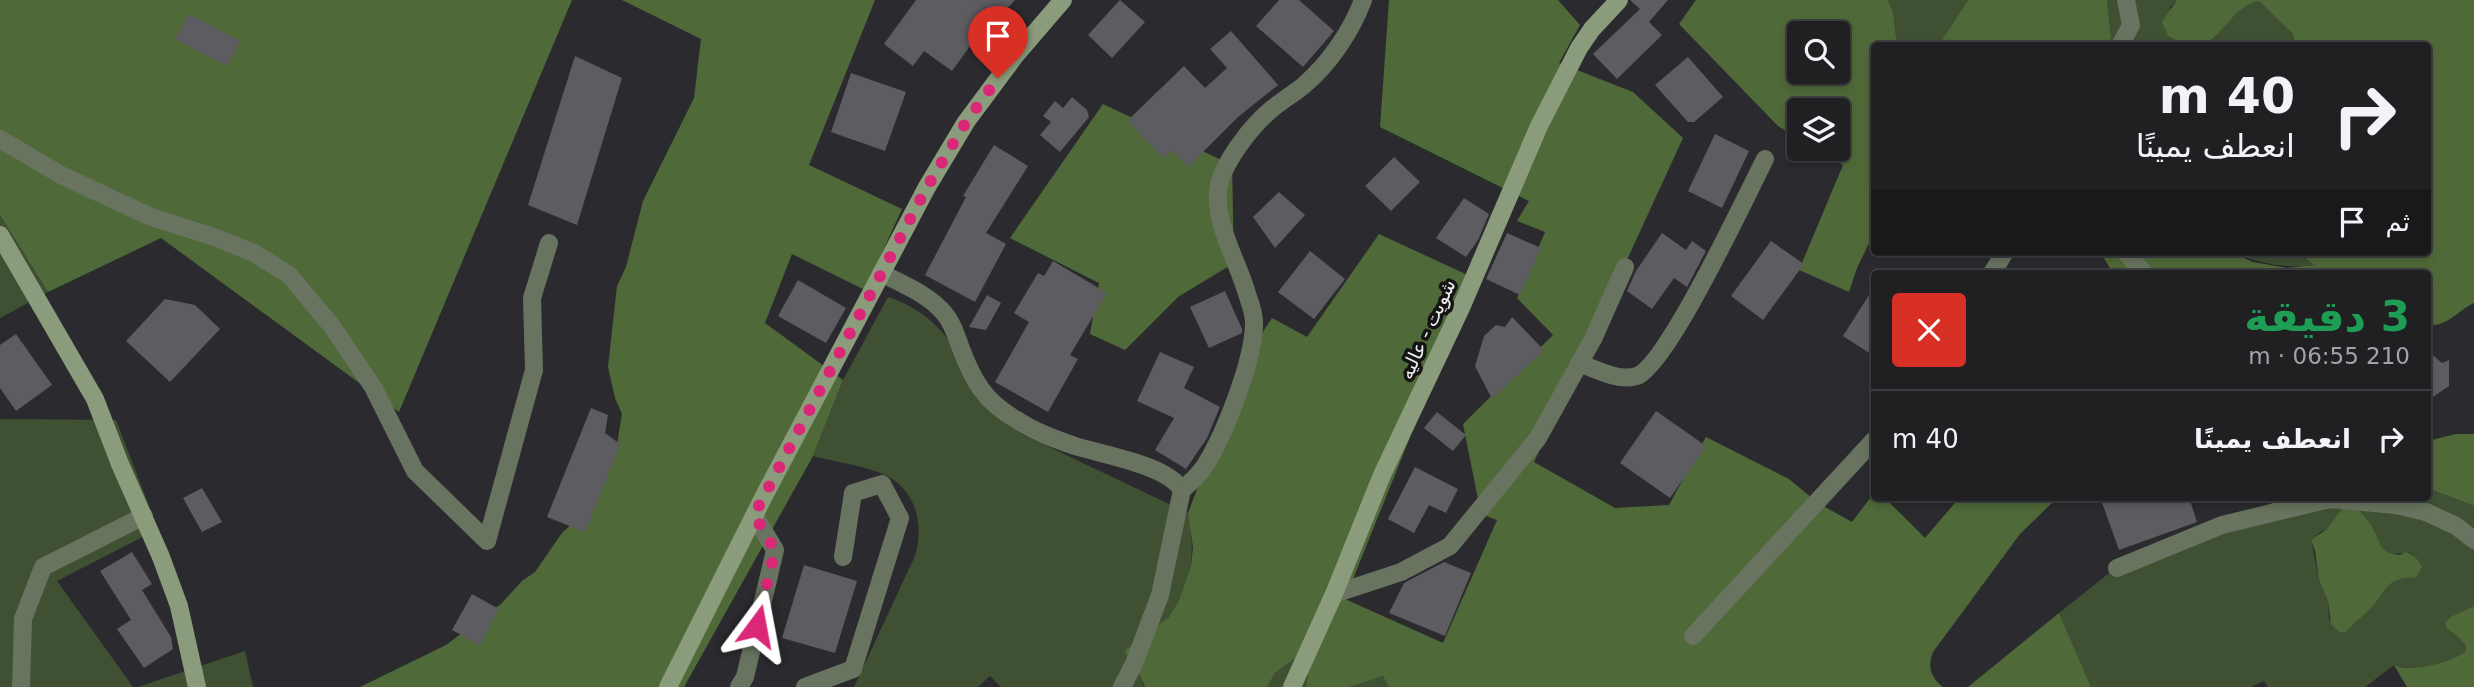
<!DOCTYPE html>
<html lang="ar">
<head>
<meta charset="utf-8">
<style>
	:root { --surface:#202023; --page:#28282b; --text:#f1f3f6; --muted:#a2a3a6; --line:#3d3e41 }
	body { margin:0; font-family:"DejaVu Sans",Cairo,sans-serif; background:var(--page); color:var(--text); direction:rtl; height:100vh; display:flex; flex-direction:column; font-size:26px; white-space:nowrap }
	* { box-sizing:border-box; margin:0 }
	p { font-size:23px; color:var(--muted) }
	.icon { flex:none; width:38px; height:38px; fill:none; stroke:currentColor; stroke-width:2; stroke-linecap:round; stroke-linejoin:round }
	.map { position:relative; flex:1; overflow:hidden; direction:ltr }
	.panel { position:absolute; left:1871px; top:270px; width:560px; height:231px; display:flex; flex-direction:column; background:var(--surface); border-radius:7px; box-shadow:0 4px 10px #0003,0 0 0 2px var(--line); direction:rtl }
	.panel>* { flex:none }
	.guide { position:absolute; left:1871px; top:42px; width:560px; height:214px; border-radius:7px; box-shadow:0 4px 10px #0003,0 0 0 2px var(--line); direction:rtl; background:#202023; color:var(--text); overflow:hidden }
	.tools { position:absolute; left:1787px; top:21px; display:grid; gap:14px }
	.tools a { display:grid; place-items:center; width:63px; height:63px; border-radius:7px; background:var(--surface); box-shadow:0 4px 10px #0003,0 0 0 2px var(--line); font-size:35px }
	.pin { position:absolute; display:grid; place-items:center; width:60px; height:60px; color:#fff; margin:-72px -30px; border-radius:50% 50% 50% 0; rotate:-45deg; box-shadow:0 0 7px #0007 }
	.pin .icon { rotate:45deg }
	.me { position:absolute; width:77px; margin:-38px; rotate:13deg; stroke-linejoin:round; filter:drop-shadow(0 0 5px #0008) }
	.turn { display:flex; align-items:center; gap:24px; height:147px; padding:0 21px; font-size:32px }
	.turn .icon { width:91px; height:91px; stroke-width:2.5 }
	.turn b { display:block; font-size:49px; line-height:60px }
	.then { display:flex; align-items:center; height:66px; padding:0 21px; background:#0003; gap:14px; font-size:26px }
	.round { display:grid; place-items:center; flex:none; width:74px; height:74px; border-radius:7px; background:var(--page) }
	.head { display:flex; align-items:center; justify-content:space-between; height:119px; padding:0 21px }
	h1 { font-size:42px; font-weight:700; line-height:52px; color:#1e9e55 }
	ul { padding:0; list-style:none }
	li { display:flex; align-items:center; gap:21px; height:98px; padding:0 21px; border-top:2px solid var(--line) }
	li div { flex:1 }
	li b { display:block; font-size:26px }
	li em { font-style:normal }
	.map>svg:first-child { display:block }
	.green { fill:#405033; fill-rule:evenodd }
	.forest { fill:#506939; fill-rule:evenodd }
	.building { fill:#5d5c61 }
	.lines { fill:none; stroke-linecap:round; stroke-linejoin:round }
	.street { stroke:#68745f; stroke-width:18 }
	.secondary { stroke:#8a9c7b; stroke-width:18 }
	.route { stroke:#db2777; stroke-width:12; stroke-dasharray:0 21.6 }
	.labels { text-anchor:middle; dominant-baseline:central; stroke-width:7; stroke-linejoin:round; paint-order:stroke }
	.street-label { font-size:19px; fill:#eeeef0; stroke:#141415 }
</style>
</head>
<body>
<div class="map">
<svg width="2474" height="687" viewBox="0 0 2474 687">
	<rect width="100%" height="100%" fill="#2b2b2f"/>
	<g class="green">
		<path d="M1888,0H1968L1939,46L1897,45L1893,12Z"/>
		<path d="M2107,0H2177L2170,8L2183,42L2192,45H2109L2111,37Z"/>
		<path d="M2259,1L2293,34L2295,45L2200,46L2245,4Z"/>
		<path d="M0,215L48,292L0,318Z"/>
		<path d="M2231,252H2299L2315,265C2283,269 2259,263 2231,252Z"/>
		<path d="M888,297C952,318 962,369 1002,416C1008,423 1016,428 1022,434L1188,513C1195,546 1194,592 1168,618C1156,630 1138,640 1124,651L1140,676L1144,687H1001L990,676L978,687H854L915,556C924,527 917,491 887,476C867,466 836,462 813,456L843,380Z"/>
		<path d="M0,419L116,420L158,529L57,581L133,687H0Z"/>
		<path d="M2427,488L2474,506V606L2452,616L2446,628L2457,636L2466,646L2465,652C2447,664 2414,673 2394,665L2365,687H2268L2264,681L2251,687H2091L2059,613L2133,554L2289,497H2427ZM2343,507L2364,517L2379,545L2388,554L2411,553L2420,562L2416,578H2397L2388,585L2369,610L2354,624L2338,631L2329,619L2328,601L2319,580L2311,540L2322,531L2327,529Z"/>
		<path d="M245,651L253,687H138Z"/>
		<path d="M1302,652C1308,665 1309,674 1306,687H1267L1275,673Z"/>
		<path d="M1384,676L1389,687H1349L1361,682Z"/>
	</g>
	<g class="forest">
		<path d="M0,0H572L399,412L161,238L48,292L0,215Z"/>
		<path d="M622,0H875L809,165L902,209L865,290L792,254L765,323L843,380L813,456L684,687H360L446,645L501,604L522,581L535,572L562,533L572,524L617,444L622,414L615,398L608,367L617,286L626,267L643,201L694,98L701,39Z"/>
		<path d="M1389,0H1558L1580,25L1559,63L1633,92L1683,138L1534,462L1615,508L1669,505L1706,437L1789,479L1818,503L1852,522L1874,493V497H1884L1925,538L1960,497H2058L2020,534L1933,652C1927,667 1931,678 1943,687H1389L1383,676L1349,687H1306C1309,674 1308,665 1302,653L1275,673L1267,687H1145L1140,676L1124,651L1169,617L1179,601L1191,566L1193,547L1188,513L1249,353L1272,318L1307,337L1379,234L1474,278L1345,599L1443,643L1497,520L1481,514L1463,424L1553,335L1517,298L1545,232L1517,221L1529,201L1380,127Z"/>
		<path d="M1696,0H1888L1893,12L1897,45L1874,46V233L1857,268L1849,292L1799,270L1843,165L1816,149H1838V110H1799V139L1778,126L1679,24ZM1799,33H1838V72H1799Z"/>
		<path d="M1968,0H2107L2111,37L2109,45H1939Z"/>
		<path d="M2177,0H2474V303C2458,310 2446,329 2427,324V273H2113L2100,252H2231L2253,262L2287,268L2314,265L2299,252H2427V46L2295,45L2293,34L2259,1C2231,7 2224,37 2201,45C2191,49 2177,40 2168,36L2162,22Z"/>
		<path d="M1103,104L1232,165L1234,263L1178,297L1125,350L1090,334L1099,283L1010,238Z"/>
		<path d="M2456,434H2474V506L2427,488V441Z"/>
		<path d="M2343,507L2356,508C2362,514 2368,520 2372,527C2381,543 2378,553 2400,555L2405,552C2413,554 2419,559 2422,567L2416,578C2385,576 2387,592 2369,610C2361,618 2352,625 2344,633L2338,631L2331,624L2328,601L2319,580L2315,551L2311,540L2327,529Z"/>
		<path d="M2474,606V687H2407L2394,665C2412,673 2449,663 2465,652L2466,646L2457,636L2446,628V622L2452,616Z"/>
		<path d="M2059,613L2091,687H1968Z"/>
	</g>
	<g class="building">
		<path d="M916,0H1015L998,19L993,14L952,71L924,51L913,66L884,44Z"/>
		<path d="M1120,0L1145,22L1112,58L1088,35Z"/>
		<path d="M1279,0H1299L1334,31L1303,67L1256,26Z"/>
		<path d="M1630,0H1668L1649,22L1662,35L1617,79L1593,54L1640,9Z"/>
		<path d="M189,14L240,41L227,66L175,39Z"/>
		<path d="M1231,31L1278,85L1238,117L1188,167L1171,150L1163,158L1127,121L1184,66L1205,88L1227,68L1210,49Z"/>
		<path d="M575,56L622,78L577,225L528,205Z"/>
		<path d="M1688,57L1723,97L1694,122H1688L1655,85Z"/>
		<path d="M851,73L906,92L885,151L831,132Z"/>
		<path d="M1072,97L1087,110L1089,117L1060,152L1040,135L1051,122L1043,116L1055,101L1063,108Z"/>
		<path d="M1715,134L1749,151L1722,208L1688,191Z"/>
		<path d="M994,145L1028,166L986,233L1006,244L975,302L925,275L966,197L963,196Z"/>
		<path d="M1394,157L1420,182L1391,211L1365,186Z"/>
		<path d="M1279,192L1305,215L1275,248L1253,217Z"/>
		<path d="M1464,198L1489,214L1478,240L1466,257L1436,238Z"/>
		<path d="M1507,233L1541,248L1520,295L1486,279Z"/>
		<path d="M1662,233L1686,250L1692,241L1706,251L1687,287L1674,278L1652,309L1627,291L1636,271Z"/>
		<path d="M1771,241L1804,264L1763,320L1731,296Z"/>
		<path d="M1310,251L1345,279L1314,319L1278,292Z"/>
		<path d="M1053,261L1107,293L1070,355L1078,359L1048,412L995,382L1029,322L1014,313L1038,273L1044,276Z"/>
		<path d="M798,280L846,308L826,343L778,316Z"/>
		<path d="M1874,287V356L1843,336Z"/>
		<path d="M1225,291L1242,329V333L1209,348L1190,307Z"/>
		<path d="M987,295L1001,303L986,330L969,327Z"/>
		<path d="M165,299L195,305L220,329L170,382L126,341Z"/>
		<path d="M1512,317L1544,350L1492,399L1475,366L1484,336L1496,325L1505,327Z"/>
		<path d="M16,334L52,385L16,411L0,388V345Z"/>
		<path d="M2427,350L2442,363L2449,360V386L2427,401Z"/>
		<path d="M1160,352L1194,367L1184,388L1220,407L1207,438L1186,469L1155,450L1174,418L1137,401Z"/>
		<path d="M591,408L608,415L605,433L620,444L585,532L547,517Z"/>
		<path d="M1656,411L1706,446L1670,498L1620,463Z"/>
		<path d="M1437,412L1466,435L1453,451L1424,428Z"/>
		<path d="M1415,467L1458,489L1446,513L1429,505L1414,533L1388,519Z"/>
		<path d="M202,488L222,522L202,532L183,498Z"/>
		<path d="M2100,497H2189L2197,522L2119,550Z"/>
		<path d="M132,552L152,584L142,590L171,637L173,649L144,668L117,629L131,620L100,571Z"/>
		<path d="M1444,562L1471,573L1445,636L1389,613L1404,583Z"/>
		<path d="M804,565L857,581L835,653L782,638Z"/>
		<path d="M472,594L499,609L480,645L452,630Z"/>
	</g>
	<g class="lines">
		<g class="street">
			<path d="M2120,46L2131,25L2126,0"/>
			<path d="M0,139L61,175L151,217L214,237L254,253L289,275L331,325L373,387L415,471L487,541L534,370L532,298L549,243"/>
			<path d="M2125,252L2144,273"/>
			<path d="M881,273C902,284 928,294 944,313C952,322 956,335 960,346C973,381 984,401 1017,420C1035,432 1055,439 1075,446C1104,455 1167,465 1182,490L1160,595L1134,664L1122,687"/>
			<path d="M1992,273L2005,252"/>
			<path d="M1579,363C1595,369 1619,382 1637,376C1668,364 1746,196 1765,159"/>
			<path d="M1182,490C1190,483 1198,476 1204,467C1224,436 1254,360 1254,323C1254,315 1251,305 1248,297C1239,263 1215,227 1218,191C1221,164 1252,125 1273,108C1283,100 1293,94 1303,86C1329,64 1351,32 1363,0"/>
			<path d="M2117,568L2222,525L2330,499L2396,505L2426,512L2456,526L2474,540"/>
			<path d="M1334,594L1401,572L1450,546L1538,438L1593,339L1625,267"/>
			<path d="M1693,636L1874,440"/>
			<path d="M21,687L23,619L43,567L144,516"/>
			<path d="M739,687L745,677L775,550L754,515"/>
			<path d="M805,687L853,669L900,518L882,484L853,493L843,557"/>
		</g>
		<g class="secondary">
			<path d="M0,235L95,399L120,464L161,557L179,606L197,687"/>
			<path d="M668,687L765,494L927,187L966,122L1015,56L1063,0"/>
			<path d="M1292,687L1334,594L1382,475L1461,308L1539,126L1579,48L1592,29L1619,0"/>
		</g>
	</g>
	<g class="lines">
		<path class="route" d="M757,626L775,550L754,515L927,187L966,122L998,78"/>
	</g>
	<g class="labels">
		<g class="street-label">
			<text transform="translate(1427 329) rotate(-65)">شويت - عاليه</text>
		</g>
	</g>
</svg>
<div class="tools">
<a><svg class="icon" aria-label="search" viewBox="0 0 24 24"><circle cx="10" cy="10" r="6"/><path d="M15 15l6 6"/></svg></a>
<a><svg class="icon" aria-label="layers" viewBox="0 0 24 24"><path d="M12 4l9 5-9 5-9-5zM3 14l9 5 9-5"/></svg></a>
</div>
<div class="pin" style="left:998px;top:78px;background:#d93025"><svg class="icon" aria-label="arrive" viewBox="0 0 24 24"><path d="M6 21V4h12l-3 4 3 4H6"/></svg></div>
<svg class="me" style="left:757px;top:626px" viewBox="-20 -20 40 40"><path d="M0-17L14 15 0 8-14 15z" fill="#db2777" stroke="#fff" stroke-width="4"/></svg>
<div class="guide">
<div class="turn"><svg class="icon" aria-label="right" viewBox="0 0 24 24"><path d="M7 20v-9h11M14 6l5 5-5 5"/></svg><div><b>40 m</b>انعطف يمينًا</div></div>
<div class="then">ثم<svg class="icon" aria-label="arrive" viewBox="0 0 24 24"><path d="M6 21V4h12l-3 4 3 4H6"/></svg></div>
</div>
<section class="panel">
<div class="head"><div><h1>3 دقيقة</h1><p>210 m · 06:55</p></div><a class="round" style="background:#d93025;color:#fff"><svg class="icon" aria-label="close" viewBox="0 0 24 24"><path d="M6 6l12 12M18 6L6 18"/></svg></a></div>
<ul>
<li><svg class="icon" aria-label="right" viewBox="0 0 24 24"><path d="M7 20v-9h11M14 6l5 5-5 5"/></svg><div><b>انعطف يمينًا</b></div><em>40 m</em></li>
</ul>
</section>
</div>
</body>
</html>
